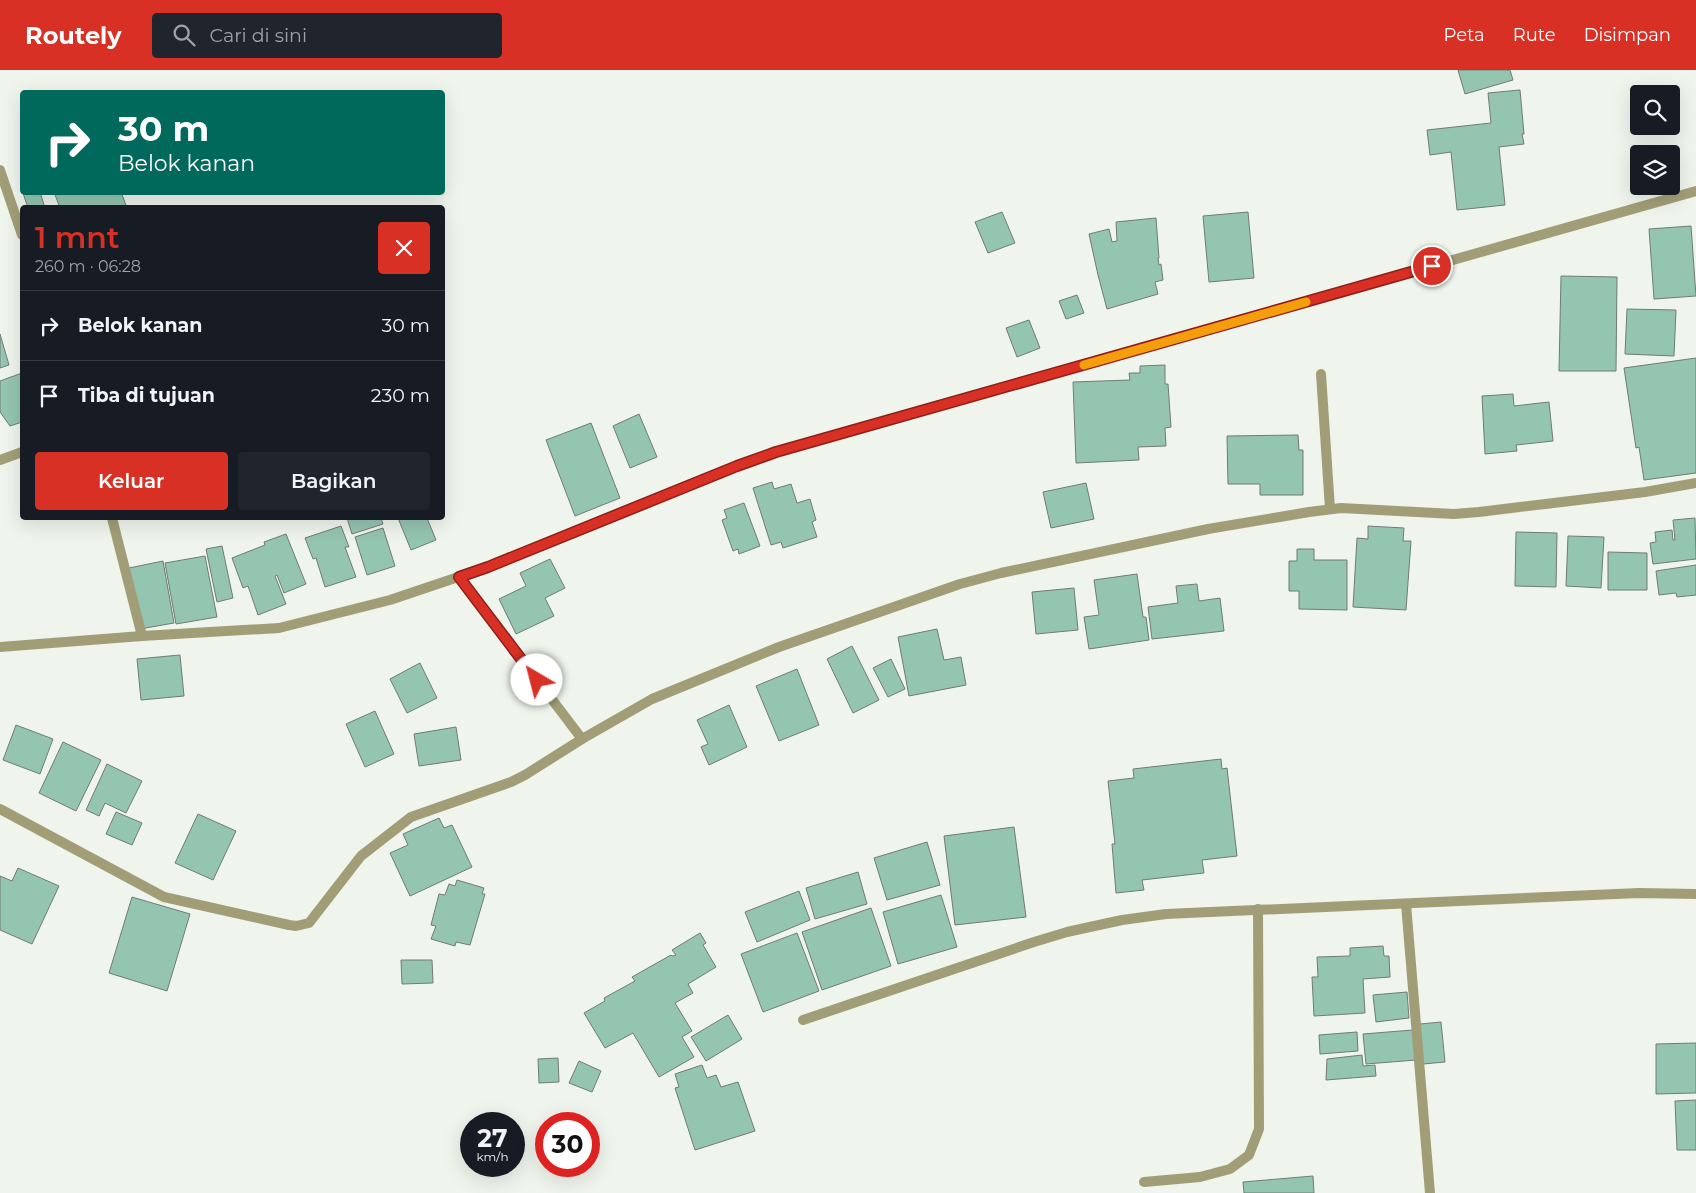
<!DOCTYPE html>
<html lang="id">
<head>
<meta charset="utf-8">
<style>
	:root { --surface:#171b24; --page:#20242c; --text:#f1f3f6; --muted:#9ea1a6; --line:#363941; --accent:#d93025 }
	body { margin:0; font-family:Montserrat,sans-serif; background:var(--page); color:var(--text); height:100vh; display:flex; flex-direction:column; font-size:19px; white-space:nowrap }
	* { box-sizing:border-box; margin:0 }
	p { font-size:16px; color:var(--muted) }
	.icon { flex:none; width:28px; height:28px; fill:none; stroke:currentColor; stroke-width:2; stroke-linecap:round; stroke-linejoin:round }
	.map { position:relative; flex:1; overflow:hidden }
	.details { position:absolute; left:20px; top:135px; width:425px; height:315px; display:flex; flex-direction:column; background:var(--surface); border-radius:5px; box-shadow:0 5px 20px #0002 }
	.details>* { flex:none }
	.hud { position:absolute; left:20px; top:20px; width:425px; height:105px; border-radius:5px; box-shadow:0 5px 20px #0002; background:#00695c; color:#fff; overflow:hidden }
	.fabs { position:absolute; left:1630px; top:15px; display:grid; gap:10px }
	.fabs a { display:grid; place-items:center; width:50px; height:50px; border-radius:5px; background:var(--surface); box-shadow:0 5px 20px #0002; font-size:25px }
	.speed { position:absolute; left:460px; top:1042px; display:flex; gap:10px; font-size:25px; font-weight:700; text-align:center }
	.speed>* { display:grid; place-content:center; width:65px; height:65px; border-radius:50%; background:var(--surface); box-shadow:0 5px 20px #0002; line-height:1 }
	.speed small { font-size:12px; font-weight:400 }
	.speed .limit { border:8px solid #d22; background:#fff; color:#111 }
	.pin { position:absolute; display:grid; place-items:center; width:42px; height:42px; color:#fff; margin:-21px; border:2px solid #fff; border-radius:50%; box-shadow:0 1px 5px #0007 }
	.me { position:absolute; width:55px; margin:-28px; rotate:323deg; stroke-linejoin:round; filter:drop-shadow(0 0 4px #0008) }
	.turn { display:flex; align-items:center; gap:18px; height:105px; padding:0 15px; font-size:22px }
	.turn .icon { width:65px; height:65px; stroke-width:2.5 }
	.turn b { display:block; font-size:35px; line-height:42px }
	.round { display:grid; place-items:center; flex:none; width:52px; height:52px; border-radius:5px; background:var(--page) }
	.overview { display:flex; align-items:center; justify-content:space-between; height:85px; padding:0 15px }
	h1 { font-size:30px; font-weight:600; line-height:38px; color:var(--accent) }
	.action { display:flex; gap:10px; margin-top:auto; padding:10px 15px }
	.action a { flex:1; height:58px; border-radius:5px; background:var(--accent); color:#fff; font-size:20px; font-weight:600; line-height:58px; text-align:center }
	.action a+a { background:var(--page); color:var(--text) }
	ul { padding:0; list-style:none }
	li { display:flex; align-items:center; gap:15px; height:70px; padding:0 15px; border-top:1px solid var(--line) }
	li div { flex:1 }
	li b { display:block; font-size:19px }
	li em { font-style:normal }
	header { display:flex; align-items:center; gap:30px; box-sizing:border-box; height:70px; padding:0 25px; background:var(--accent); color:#fff }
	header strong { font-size:24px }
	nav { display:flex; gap:28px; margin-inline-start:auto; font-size:18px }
	.search { width:350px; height:45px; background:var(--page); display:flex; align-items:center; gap:12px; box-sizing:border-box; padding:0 18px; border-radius:5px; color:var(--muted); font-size:19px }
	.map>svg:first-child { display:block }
	.building { fill:#94c5b0; stroke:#727a76 }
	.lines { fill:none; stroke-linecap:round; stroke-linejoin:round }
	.service { stroke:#a19e77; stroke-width:10 }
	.minor { stroke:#a19e77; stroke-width:10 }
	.tertiary { stroke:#a19e77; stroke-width:10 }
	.route-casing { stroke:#8d1f18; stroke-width:12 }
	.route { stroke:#d93025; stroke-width:9 }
	.slow { stroke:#f59e0b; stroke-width:9 }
</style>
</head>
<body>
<header>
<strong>Routely</strong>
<div class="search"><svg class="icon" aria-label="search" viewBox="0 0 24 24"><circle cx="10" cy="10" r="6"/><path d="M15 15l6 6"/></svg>Cari di sini</div>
<nav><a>Peta</a><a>Rute</a><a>Disimpan</a></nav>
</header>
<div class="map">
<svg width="1696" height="1123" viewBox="0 0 1696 1123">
	<rect width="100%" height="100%" fill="#eff5ed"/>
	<g class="building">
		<path d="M1458,0H1510L1513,10L1465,24Z"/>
		<path d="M1520,20L1524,64H1522L1524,74L1499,77L1505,135L1457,140L1451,82L1430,85L1427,60L1491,53L1488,23Z"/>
		<path d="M25,122H40L45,138H28L23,123Z"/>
		<path d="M54,122H121L127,138H60Z"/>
		<path d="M1002,142L1015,173L988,183L975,152Z"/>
		<path d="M1248,142L1254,208L1209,212L1203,146Z"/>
		<path d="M1156,148L1159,188H1158L1159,195L1161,194L1163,210L1155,212L1158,224L1107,239L1098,205L1089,164L1109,159L1112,172L1117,171L1116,152Z"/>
		<path d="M1691,156L1696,226L1654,229L1649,159Z"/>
		<path d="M1561,206L1617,207L1616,301H1559Z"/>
		<path d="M1077,225L1084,243L1066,249L1059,231Z"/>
		<path d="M1627,239L1676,240L1674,286L1625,284Z"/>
		<path d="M1029,250L1040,278L1017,287L1006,258Z"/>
		<path d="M0,264L9,295L0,298Z"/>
		<path d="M1696,288V403L1644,410L1639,377L1636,378L1624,298Z"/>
		<path d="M1165,295V314H1168L1171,357L1165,358L1166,376L1138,377L1139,390L1076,393L1073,312L1130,310L1129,303H1140V296Z"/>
		<path d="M22,303V352L10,356L0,342V311Z"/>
		<path d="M1513,324L1514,336L1549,332L1553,371L1516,375L1517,381L1485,384L1482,326Z"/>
		<path d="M639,344L657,387L630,398L613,356Z"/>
		<path d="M591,353L620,428L575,446L546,370Z"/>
		<path d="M1298,365L1299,380H1303V425H1260V414H1228L1227,366Z"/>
		<path d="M772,412L774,419L791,414L797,433L810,429L816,450L812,452L817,467L783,478L781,472L771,475L753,418Z"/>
		<path d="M1086,413L1094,449L1051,458L1043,422Z"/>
		<path d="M744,433L760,476L739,484L738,479L733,481L722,450L727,448L724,440Z"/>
		<path d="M347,448H381L383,454L352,464Z"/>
		<path d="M398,448H427L436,470L411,480Z"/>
		<path d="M1695,448L1696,489L1653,494L1650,473L1656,472L1655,462L1672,460L1673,470H1675L1673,450Z"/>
		<path d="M341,456L349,477H345L356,507L325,517L316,488L313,489L305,468Z"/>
		<path d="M1368,456L1404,458L1403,471H1411L1406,540L1353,537L1357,468L1368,469Z"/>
		<path d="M383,458L395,496L367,505L355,467Z"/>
		<path d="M1516,462L1557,463L1556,517L1515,516Z"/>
		<path d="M286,464L306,514L284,523L277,505L275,506L286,534L258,545L248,516L243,518L232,488L265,475L264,472Z"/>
		<path d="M1568,466L1604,467L1601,518L1566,516Z"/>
		<path d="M222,476L233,528L217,532L206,479Z"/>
		<path d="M1297,479H1314V490H1347V540L1299,539V521H1289V491H1297Z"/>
		<path d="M1608,482L1647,483V520H1608Z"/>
		<path d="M205,486L217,547L176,554L165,493Z"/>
		<path d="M550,489L565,518L545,528L554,546L516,564L499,529L526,516L520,503Z"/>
		<path d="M163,491L174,553L140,559L129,498Z"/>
		<path d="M1696,495V525L1677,527L1676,523L1659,525L1656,501Z"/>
		<path d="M1137,504L1143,547H1146L1149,570L1089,579L1084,547L1099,545L1094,510Z"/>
		<path d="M1197,514L1199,531L1220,528L1224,561L1152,569L1148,537L1178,533L1176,516Z"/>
		<path d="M1074,518L1078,560L1036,564L1032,522Z"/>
		<path d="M937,559L944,590L961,587L966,615L909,626L898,567Z"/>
		<path d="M852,576L879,630L853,643L827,589Z"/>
		<path d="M180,585L184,626L141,630L137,589Z"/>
		<path d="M891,589L905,619L888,627L873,598Z"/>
		<path d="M420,593L437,628L407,643L390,609Z"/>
		<path d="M797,599L819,655L779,671L756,616Z"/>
		<path d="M729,635L747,677L709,695L701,677L708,674L697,650Z"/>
		<path d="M375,641L394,684L365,697L346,654Z"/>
		<path d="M16,655L53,669L40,704L3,690Z"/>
		<path d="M456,657L461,690L419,696L414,664Z"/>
		<path d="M63,672L101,690L76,741L39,723Z"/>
		<path d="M1221,689L1222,699L1227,698L1237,786L1202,790L1204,803L1142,810L1144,820L1116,823L1112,774H1115L1108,711L1134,708L1133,699Z"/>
		<path d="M107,694L142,711L126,743L105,733L99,746L86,740Z"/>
		<path d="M116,742L142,753L132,775L106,764Z"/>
		<path d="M198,744L236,761L213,810L175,793Z"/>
		<path d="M439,748L444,758L452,755L472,797L410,826L390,783L408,775L403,764Z"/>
		<path d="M1014,757L1026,847L955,855L944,766Z"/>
		<path d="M927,772L940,815L887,830L874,788Z"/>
		<path d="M18,798L59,816L32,874L0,860V806L12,811Z"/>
		<path d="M858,802L867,834L815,849L806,818Z"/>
		<path d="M457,810L484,818L482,824H485L470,875L456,872L455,876L431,869L436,856L431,855L439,824L445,825L449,814L455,816Z"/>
		<path d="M799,821L810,850L757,872L745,842Z"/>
		<path d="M941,825L957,877L898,894L883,842Z"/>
		<path d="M132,827L190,844L167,921L109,903Z"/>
		<path d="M871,838L891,896L822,920L802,862Z"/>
		<path d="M700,863L706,873L703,875L716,897L688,914L693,923L675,933L692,961L682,967L694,987L659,1007L633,963L605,978L584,943L605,931L604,928L635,911L632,907L671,885L672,886L676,885L672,880Z"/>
		<path d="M797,863L819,921L763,942L741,884Z"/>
		<path d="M1383,876L1384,886H1389L1390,907L1363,909L1365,943L1314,946L1312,907H1318L1317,887L1350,886V878Z"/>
		<path d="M401,890H432L433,913L402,914Z"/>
		<path d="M1407,922L1409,948L1376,952L1373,925Z"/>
		<path d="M728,945L742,969L706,991L691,967Z"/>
		<path d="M1441,952L1445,992L1423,994L1420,954Z"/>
		<path d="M1413,960L1416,990L1366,994L1363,964Z"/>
		<path d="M1357,962L1358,981L1320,984L1319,965Z"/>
		<path d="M1696,973V1023L1656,1024V974Z"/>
		<path d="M1362,985L1363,996L1375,995L1376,1006L1326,1010L1327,989Z"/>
		<path d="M558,988L559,1012L539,1013L538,989Z"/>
		<path d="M579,991L601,1001L592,1022L569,1013Z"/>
		<path d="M702,995L707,1008L716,1005L721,1017L738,1012L755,1061L695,1080L675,1018L679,1017L675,1004Z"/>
		<path d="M1696,1030V1080H1677L1675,1031Z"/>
		<path d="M1313,1106L1314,1123H1244L1243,1112Z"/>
	</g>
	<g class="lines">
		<path class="service" d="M1406,834L1430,1123"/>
		<g class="minor">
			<path d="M1321,304L1330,439"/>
			<path d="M0,390L22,382"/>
			<path d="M459,507L582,669"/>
			<path d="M0,577L142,566"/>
			<path d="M0,739L164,827L289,855L296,856L309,853L361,786L411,747L511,712L525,705L582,669L652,629L779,577L960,514L1001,503L1208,459L1309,442L1341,438L1454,444L1479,442L1645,422L1696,413"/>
			<path d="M803,950L1034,872L1067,862L1122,850L1166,844L1639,823L1696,824"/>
			<path d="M1144,1112L1200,1107L1230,1099L1249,1085L1259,1059L1258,839"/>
		</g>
		<g class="tertiary">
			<path d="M0,100L22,165"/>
			<path d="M112,448L142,566L279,558L390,530L488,497L737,396L776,382L1696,121"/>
		</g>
	</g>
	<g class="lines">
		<g class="route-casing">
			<path id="route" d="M537,610L459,507L488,497L737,396L776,382L1432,196"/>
		</g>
		<use href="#route" class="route"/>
		<path class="slow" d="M1084,295L1306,232"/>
	</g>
</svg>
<div class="fabs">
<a><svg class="icon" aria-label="search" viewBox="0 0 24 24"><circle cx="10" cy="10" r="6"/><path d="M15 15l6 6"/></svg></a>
<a><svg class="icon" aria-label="layers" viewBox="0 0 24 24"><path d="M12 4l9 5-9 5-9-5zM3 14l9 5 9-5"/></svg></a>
</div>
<div class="speed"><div>27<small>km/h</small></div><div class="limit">30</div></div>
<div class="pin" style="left:1432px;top:196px;background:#d93025"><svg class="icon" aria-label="arrive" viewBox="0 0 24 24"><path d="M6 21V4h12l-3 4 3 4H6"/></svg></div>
<svg class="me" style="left:537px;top:610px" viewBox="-20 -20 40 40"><circle r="19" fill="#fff"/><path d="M0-13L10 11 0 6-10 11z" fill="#d93025"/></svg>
<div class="hud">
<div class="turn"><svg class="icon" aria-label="right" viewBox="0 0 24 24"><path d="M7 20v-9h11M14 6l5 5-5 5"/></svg><div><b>30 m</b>Belok kanan</div></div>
</div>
<section class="details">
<div class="overview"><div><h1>1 mnt</h1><p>260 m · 06:28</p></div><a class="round" style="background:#d93025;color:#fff"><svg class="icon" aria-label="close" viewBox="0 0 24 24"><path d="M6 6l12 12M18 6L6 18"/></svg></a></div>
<ul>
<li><svg class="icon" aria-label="right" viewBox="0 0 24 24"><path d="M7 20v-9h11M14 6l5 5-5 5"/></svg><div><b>Belok kanan</b></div><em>30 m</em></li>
<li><svg class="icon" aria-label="arrive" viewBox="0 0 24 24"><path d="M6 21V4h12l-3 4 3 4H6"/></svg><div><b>Tiba di tujuan</b></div><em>230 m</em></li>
</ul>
<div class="action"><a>Keluar</a><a>Bagikan</a></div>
</section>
</div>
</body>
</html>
